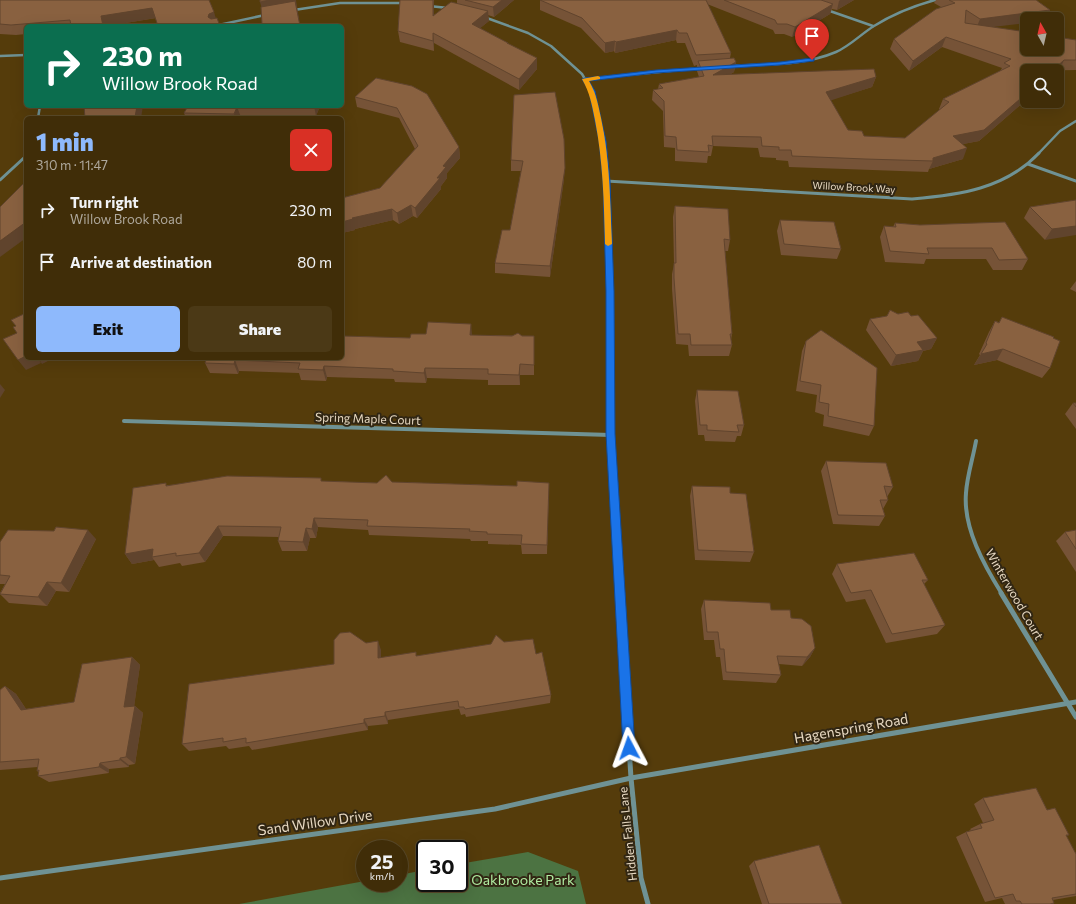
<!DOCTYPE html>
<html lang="en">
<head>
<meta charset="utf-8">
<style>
	:root { --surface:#402d08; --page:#4b3916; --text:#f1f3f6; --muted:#aea89c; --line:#594929; --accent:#8eb9fc }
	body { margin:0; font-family:Commissioner,sans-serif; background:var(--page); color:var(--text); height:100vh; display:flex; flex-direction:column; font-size:15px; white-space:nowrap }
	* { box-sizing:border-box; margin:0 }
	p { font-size:13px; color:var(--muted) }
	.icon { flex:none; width:22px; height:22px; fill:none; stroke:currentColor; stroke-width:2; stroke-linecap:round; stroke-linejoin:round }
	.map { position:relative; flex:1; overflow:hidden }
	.details { position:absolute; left:24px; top:116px; width:320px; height:244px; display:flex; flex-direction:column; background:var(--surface); border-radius:6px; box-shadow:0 4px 16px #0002,0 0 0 1px var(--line) }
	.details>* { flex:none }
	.banner { position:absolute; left:24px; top:24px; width:320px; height:84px; border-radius:6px; box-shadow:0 4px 16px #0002,0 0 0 1px var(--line); background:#0b6e4f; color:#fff; overflow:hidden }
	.needle { width:26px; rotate:352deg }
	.buttons { position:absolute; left:1020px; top:12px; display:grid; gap:8px }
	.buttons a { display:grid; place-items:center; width:44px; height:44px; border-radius:6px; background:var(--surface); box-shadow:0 4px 16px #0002,0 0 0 1px var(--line); font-size:20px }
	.speed { position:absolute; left:356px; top:840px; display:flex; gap:8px; font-size:20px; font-weight:700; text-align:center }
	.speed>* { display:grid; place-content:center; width:52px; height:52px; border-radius:50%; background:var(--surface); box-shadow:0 4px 16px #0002,0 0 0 1px var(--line); line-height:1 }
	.speed small { font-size:10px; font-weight:400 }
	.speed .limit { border:2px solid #111; border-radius:6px; background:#fff; color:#111 }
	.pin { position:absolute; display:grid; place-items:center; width:34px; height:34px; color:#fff; margin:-41px -17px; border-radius:50% 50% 50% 0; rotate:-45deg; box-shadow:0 0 4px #0007 }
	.pin .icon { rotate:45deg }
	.me { position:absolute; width:44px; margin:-22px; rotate:356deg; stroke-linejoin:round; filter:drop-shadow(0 0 3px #0008) }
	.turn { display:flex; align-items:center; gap:14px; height:84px; padding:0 12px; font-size:18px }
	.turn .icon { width:52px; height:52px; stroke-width:2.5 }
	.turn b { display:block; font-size:28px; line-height:34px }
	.round { display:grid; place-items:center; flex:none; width:42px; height:42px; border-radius:6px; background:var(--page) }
	.overview { display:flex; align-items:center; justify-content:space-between; height:68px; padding:0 12px }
	h1 { font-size:24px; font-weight:800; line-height:30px; color:var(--accent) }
	.cta { display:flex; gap:8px; margin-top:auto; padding:8px 12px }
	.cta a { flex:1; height:46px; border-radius:6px; background:var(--accent); color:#111; font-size:16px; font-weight:800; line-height:46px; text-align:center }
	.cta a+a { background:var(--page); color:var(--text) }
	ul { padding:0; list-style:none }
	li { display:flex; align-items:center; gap:12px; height:52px; padding:0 12px }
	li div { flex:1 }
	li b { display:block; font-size:15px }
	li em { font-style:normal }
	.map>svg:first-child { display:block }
	.green { fill:#4c7342 }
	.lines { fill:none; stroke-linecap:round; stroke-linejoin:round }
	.street-far3 { stroke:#6f9294; stroke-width:2.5 }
	.street-far2 { stroke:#6f9294; stroke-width:3 }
	.street-far1 { stroke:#6f9294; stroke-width:4 }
	.street { stroke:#6f9294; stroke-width:5 }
	.wall { fill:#765337 }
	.shaded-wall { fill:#60442d }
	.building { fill:#896140; stroke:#60442d }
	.route { fill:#1a73e8; stroke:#114b97 }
	.slow { fill:#f59e0b }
	.labels { text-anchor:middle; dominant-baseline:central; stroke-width:4; stroke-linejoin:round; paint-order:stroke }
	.far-street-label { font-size:10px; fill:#e7d8c1; stroke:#312613 }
	.street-label { font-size:12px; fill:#e7d8c1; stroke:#312613 }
	.near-street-label { font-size:14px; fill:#e7d8c1; stroke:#312613 }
	.near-park-label { font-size:14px; fill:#b0eca1; stroke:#312613 }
</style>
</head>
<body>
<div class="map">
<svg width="1076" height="904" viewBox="0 0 1076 904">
	<rect width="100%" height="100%" fill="#553c0b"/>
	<path class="green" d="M528,852L578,871L586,904H239L365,881V883H399V875L425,870V883H459V864Z"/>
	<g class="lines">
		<g class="street-far3">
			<path d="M429,6L448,8"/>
			<path d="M294,10L340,3H404"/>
			<path d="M827,10L873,26"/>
			<path d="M484,17L528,33L551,46L582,74L592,91L603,141L604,154"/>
			<path d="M214,26L265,15"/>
			<path d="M0,56L26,55"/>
			<path d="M731,66C766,64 803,66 836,52C850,46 861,34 874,26C893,14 913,6 935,0"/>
			<path d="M585,79L702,68"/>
			<path d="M38,118L40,106"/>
			<path d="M1038,154L1060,131L1076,121"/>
		</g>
		<g class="street-far2">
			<path d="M604,153L610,291V348"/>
			<path d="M1028,164L1076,181"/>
			<path d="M0,180L26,156"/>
			<path d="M606,181L912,199C959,195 1005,189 1039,153"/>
		</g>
		<g class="street-far1">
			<path d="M610,347L611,435L619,594"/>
			<path d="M124,421L611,435"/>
			<path d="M976,441C973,458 967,476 966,493C963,528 984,565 1002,594"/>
		</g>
		<g class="street">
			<path d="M619,593L631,778L641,878L648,904"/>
			<path d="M1001,593L1076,717"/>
			<path d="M0,878L495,809L631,778L1076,702"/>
		</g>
	</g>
	<g class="wall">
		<path d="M0,0L156,18L107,26H26V34L16,35L0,34Z"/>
		<path d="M400,0H434V15L457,4V0H514L494,17L488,15L489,21L480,28L508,43V44L537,69L519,90L434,43V51L400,42L398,31Z"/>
		<path d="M540,0H854L837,10L832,9L830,14L792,37L784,34H775L773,30L707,4L731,53L730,58L736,62L734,72L729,75L876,77L872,87L830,100L848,130L864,136L905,138L940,110L939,109L943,99L1000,71L1002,68L942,47L909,71L890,49L894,39L941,7L934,3L936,0H1036L1050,10L1046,19H1027L992,27L1076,40V70L1027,71V99L979,141L963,144V159L929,169L928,172L789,167L788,161L776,160V158L760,157L758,148L713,146L711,156H708L707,163L675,161V148L664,147L663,111L652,100L653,90L658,89L659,84L699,77L697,71V65L694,66L685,43H677L676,40L615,53L614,51L605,53L581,28L540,10Z"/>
		<path d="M376,78L459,147L460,158L447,173V178L441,186V189L417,218L413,216L399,224L393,220L355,229V230L342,233V198L380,188L415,149L399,118L357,107L355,97Z"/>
		<path d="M514,95L564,179L550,277L495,273V263L510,230L521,171H511V160Z"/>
		<path d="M188,106H320L316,116L241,117L240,118H186L184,113Z"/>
		<path d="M1076,200L1045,240L1024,218L1030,207Z"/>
		<path d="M675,206L730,240L728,251H725L732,334L731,340L732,345L729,356H689L688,345L676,344L672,289V274L674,264L673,217Z"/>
		<path d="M780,220L841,249L837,259L781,255L777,231Z"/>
		<path d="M895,223L920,225L1028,259L1022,270H993L986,259H926L924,264L885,262L880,237L884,226L893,227Z"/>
		<path d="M1076,281V292L1070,289Z"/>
		<path d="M898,314L911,316L937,338L931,349L923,351L918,361L891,366L866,330L870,319Z"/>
		<path d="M995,321L1053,338L1050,368L1042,378L997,360L974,365L980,355L979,354L989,332Z"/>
		<path d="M472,335L534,336V375H520V385H488V380L427,378L426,383L395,382L394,379L327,377L326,381L301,380L299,373L239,371L238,374L210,373L205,363L343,336L410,338Z"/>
		<path d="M806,341L874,426L869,436L823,426L824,415L815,412L817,395L796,391L802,351Z"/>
		<path d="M697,390L744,425L741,436H737L735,442L705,441L704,435H698L695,401Z"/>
		<path d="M1073,403H1076V429L1065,414Z"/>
		<path d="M826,461L893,487L887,497L888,500L883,509L885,516L879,526L833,524L821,471Z"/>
		<path d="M323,481L377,483L392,482L517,486L549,483L547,554H522L521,545L488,544V541H471L470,539L369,535L368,530L318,527L316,538H310L307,551H282L278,541L279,537L223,536L205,562L182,566L180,563L159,567L154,560L132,564L125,554L167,485Z"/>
		<path d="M692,486L730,493L754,552L750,562L695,560L690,496Z"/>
		<path d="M1076,530V572L1056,541L1065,532Z"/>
		<path d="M96,539L69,592L56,591L47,606L9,603L0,594V593L5,584H0V542Z"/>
		<path d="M837,564L928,580L924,584L945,625L937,634L886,643L865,599L846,602L832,574Z"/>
		<path d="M704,600L771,610L791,618L815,648L810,657L802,666L779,664L781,675L776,683L723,680L720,657H716L714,640H704L701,609Z"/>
		<path d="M504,642L536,654L551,695L550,703L466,717L465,714L461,715L459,709L388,720V724L368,726V730L252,750L249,746L229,749L226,746L189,751L182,744L334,664L366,643L381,650V658L417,656Z"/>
		<path d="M132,657L140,665L134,706H135L143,713L135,764L129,765V767L109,769V773L49,782L38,776L39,772L37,771L38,767L0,770V690L5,686L16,694L26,709L74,702Z"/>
		<path d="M983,798L1047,810L1069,835L1066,836L1076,854V896L1053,900L1054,903L1052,904H1005L1002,898L985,902L956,837L966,832L971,830L970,829L980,824L983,823L974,804Z"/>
		<path d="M754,861L842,904H762L749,866Z"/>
	</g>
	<g class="shaded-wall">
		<path d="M270,0H296L300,26L263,12L260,2Z"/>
		<path d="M433,0L434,9V26L433,16Z"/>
		<path d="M502,0H514L494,17L493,7Z"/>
		<path d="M840,0H854L837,10L839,1Z"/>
		<path d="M833,4L830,14L792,37L795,27Z"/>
		<path d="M152,8L156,18L107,26H103L101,16Z"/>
		<path d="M1050,10L1046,19H1027V23L976,29L980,19Z"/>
		<path d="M488,11L489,21L473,34L472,24Z"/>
		<path d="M214,12L217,22L212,24L208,17L209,14Z"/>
		<path d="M677,30L676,40L615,53L616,42Z"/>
		<path d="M433,33L434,43V51L433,41Z"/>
		<path d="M946,37L942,47L909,71L913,61Z"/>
		<path d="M615,41L614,51L605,53V43Z"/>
		<path d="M537,58V69L519,90V79Z"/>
		<path d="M1064,60L1059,71L1057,72V71H1052Z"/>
		<path d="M736,62L734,72L711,86L713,75Z"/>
		<path d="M876,77L872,87L823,103L826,92Z"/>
		<path d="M1027,93V99L979,141L948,147L953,136Z"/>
		<path d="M137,106H143L141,118H135V117Z"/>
		<path d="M314,106H320L316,116Z"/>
		<path d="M237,107L241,117L240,118H235L234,114Z"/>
		<path d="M459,147L460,158L447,173V178L441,186V189L417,218L415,208L437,178L443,166Z"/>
		<path d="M967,148L963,159L929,169L933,161V158Z"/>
		<path d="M565,168L564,179L550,277V266Z"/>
		<path d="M411,205L413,216L399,224L397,213Z"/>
		<path d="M392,209L393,220L355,229V230L342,233V222L352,218Z"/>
		<path d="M26,222V238L0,257V241Z"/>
		<path d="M1076,226V235L1045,240L1052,229Z"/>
		<path d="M471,324L472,334L471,346L470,335Z"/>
		<path d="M937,338L931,349L923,351L918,361L891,366L896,355L917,342Z"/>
		<path d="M1003,349L997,360L974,365L981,354Z"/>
		<path d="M26,356V358H38L41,363L26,370L18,360Z"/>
		<path d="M38,358H54L42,364Z"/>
		<path d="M235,360L239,371L238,374L234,364Z"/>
		<path d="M520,364V385L519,375Z"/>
		<path d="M324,366L327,377L326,381L323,370Z"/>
		<path d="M425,368L427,378L426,383L424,373Z"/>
		<path d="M0,384L5,390L0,398Z"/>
		<path d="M314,518L318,527L316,538L312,529Z"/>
		<path d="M218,526L223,536L205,562L199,553Z"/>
		<path d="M306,528L310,538L307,551L303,542Z"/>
		<path d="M88,530L96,539L69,592L61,583Z"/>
		<path d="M153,549L152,557L154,560L132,564L125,554Z"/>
		<path d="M47,582L56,591L47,606L38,597Z"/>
		<path d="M378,641L381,650V666L378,658Z"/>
		<path d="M815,648L810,657L802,666L807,657Z"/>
		<path d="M132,657L140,665L133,715L124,707Z"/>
		<path d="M5,686L16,694L32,718L21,710Z"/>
		<path d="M135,706L143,713L135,764L126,757Z"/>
		<path d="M385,712L388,720V724L385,716Z"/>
		<path d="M364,719L368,726V730L364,723Z"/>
		<path d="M120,758L129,765V767L120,760Z"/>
		<path d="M100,763L109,769V773L99,767Z"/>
	</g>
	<g class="building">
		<path d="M0,0H209L214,12L209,14L208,17L211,19L217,18L220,26H158L152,8L101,16L103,26H71L70,20L11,25L0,24Z"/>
		<path d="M260,0H270L260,2Z"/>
		<path d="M400,0H433V16L451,2L488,11L472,24L508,43H507L537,58L519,79L433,33V41L398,31Z"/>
		<path d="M465,0H502L493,7Z"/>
		<path d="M540,0H706L731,53L696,55L687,33H679L677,30L616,42L615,41L605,43L582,18Z"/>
		<path d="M724,0H821L833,4L795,27L787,24H777L775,20Z"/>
		<path d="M949,0H1036L1050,10L980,19L966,10L965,23L1027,32V49H1057V37L1076,40V60H1064L1052,71H1027V93L984,130L953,136L967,148L933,158V161L865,159L792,156L791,150H779V147L762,146L761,137L712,136L713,146L708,145L709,152L677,150L676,137L665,136L664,101L653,90L663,88L659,84L704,76L698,61L734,58L736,62L713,75L874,69L876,77L826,92L848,130L862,131L864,136L905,138L949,102L943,99L1010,66L1004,63L1011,59L946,37L913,61L894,39L936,9L955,3Z"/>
		<path d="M295,1L300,26H253L262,24L261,7Z"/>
		<path d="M376,78L412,86L427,94L459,147L443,166L446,167L437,178H440L415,208L411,205L397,213L392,209L352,218L353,219L342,222V198L380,188L418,146L397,108L355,97Z"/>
		<path d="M555,92L564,139L565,168L550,266L495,263L502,230H510L523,161L511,160L514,95Z"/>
		<path d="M84,106H137L135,117L123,118H85Z"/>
		<path d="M188,106H293L237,107L234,114L184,113Z"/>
		<path d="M26,181V222L0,241V207Z"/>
		<path d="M1076,200V226L1052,229L1030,207Z"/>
		<path d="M675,206L728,209L730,240L724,239L732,334H730L732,345H691L690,334H678L674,278V263H676Z"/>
		<path d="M780,220L834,222L841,249L784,244Z"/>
		<path d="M1005,222L1028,259L999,260L992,248H927L929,254L890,251L884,226L896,227L895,223L920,225Z"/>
		<path d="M890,310L898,314L908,312L911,316L918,315L937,338L917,342L923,350L896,355L870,319L887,316Z"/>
		<path d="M26,313V356L18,360L3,339L17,333L13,327L16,326L11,320Z"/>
		<path d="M1002,317L1054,337L1053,338L1060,341L1050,368L1003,349L981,354L987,344L986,343L995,321L999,323Z"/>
		<path d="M428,322L471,324L470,335L512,336L518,333L522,336H534V365L520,364L519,375L488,374V369L425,368L424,373L393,371V369L324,366L323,370L298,369L300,363L235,360L234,364L205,363L207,358H342V335L343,336L410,338L411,334H426Z"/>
		<path d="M821,330L877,368L874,426L828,416L829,404L819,402L821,385L800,381L806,341Z"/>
		<path d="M697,390L738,391L744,425H737L739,432L707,430V425H700Z"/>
		<path d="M1073,403H1076V407Z"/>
		<path d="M826,461L886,463L893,487L884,486L888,500H880L885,516L838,515Z"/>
		<path d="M386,475L392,482L517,486V481L549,483L547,545L521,544L522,535L487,534V532L469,531L470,529L367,526L368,520L314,518L312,529L306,528L303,542L278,541L281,527L218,526L199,553L176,556V553L152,557L153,549L125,554L133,488L166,483V486L227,476L321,478V481L377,483Z"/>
		<path d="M692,486L730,487V493L746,494L754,552L698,550Z"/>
		<path d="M56,527L88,530L61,583L47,582L38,597L0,594L10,576L0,575V542L8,530L54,531Z"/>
		<path d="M1076,530V549L1065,532Z"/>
		<path d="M914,553L928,580H922L945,625L892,634L871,590L851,593L837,564Z"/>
		<path d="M704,600L770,603L771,610H790L791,618L802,619L811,626L815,648L807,657L777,656L781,675L726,672L724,649H720L718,632H707Z"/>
		<path d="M350,632L366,643L378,641V658L416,652V656L491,644L496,635L504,642L533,639L536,654L542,652L551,695L465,709L464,707H459L458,701L385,712V716L364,719V723L246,743V738L223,742V738L182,744L189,684L334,664V640L340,633Z"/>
		<path d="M132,657L124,707L135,706L126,757L120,758V760L100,763L99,767L38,776L39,770L37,771L39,759L0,762V690L5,686L21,710L74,702L82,664Z"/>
		<path d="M1036,788L1047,810L1055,808L1069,835H1066L1076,854V894L1052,898L1054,903L1050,904H1022L1020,901H1016L1013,894L995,898L966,832L982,828L980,824L994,820L983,798Z"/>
		<path d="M819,845L842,904H769L754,861Z"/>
	</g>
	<path class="route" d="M812,58H814V61L780,65L656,73L589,81L595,91L606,141L610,181L614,291L615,434L635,748L633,752L629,754L625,752L623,748L606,434V291L603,181L599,141L589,91L582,79L585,78L656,70L780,62Z"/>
	<path class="slow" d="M598,76L600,77V79L589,81C596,93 598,104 601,118C610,160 610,201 612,244L608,246L605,244C604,202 603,161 595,120C592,105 590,93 582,79Z"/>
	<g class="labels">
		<g class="far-street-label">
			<text transform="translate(854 187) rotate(3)">Willow Brook Way</text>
		</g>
		<g class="street-label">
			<text transform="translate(368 418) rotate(2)">Spring Maple Court</text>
			<text transform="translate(1015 594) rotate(60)">Winterwood Court</text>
			<text transform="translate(627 834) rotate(-96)">Hidden Falls Lane</text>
		</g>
		<g class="near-street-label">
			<text transform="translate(851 728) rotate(-10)">Hagenspring Road</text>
			<text transform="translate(315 822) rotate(-8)">Sand Willow Drive</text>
		</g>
		<g class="near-park-label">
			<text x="523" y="879">Oakbrooke Park</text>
		</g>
	</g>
</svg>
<div class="buttons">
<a><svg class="needle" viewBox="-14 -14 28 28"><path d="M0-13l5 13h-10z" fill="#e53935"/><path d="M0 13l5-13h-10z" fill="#aea89c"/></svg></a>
<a><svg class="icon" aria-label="search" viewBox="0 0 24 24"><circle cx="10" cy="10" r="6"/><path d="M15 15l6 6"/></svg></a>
</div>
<div class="speed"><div>25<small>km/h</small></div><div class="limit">30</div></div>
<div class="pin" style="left:812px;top:60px;background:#d93025"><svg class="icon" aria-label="arrive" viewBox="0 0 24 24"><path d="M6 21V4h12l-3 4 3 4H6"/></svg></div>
<svg class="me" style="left:629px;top:748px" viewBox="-20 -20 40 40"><path d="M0-17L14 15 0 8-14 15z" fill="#1a73e8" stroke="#fff" stroke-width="4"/></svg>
<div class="banner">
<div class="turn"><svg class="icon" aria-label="right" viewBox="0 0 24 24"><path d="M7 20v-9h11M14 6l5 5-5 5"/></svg><div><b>230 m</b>Willow Brook Road</div></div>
</div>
<section class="details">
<div class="overview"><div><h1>1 min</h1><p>310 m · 11:47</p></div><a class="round" style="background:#d93025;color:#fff"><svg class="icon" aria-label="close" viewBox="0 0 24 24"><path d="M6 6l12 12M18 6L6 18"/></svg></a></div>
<ul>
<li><svg class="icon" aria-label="right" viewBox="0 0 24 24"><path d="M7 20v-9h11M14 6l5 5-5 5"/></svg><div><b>Turn right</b><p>Willow Brook Road</p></div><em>230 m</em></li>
<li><svg class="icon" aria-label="arrive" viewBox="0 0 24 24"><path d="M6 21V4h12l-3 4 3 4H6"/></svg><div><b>Arrive at destination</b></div><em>80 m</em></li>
</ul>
<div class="cta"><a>Exit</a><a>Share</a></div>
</section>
</div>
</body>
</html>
